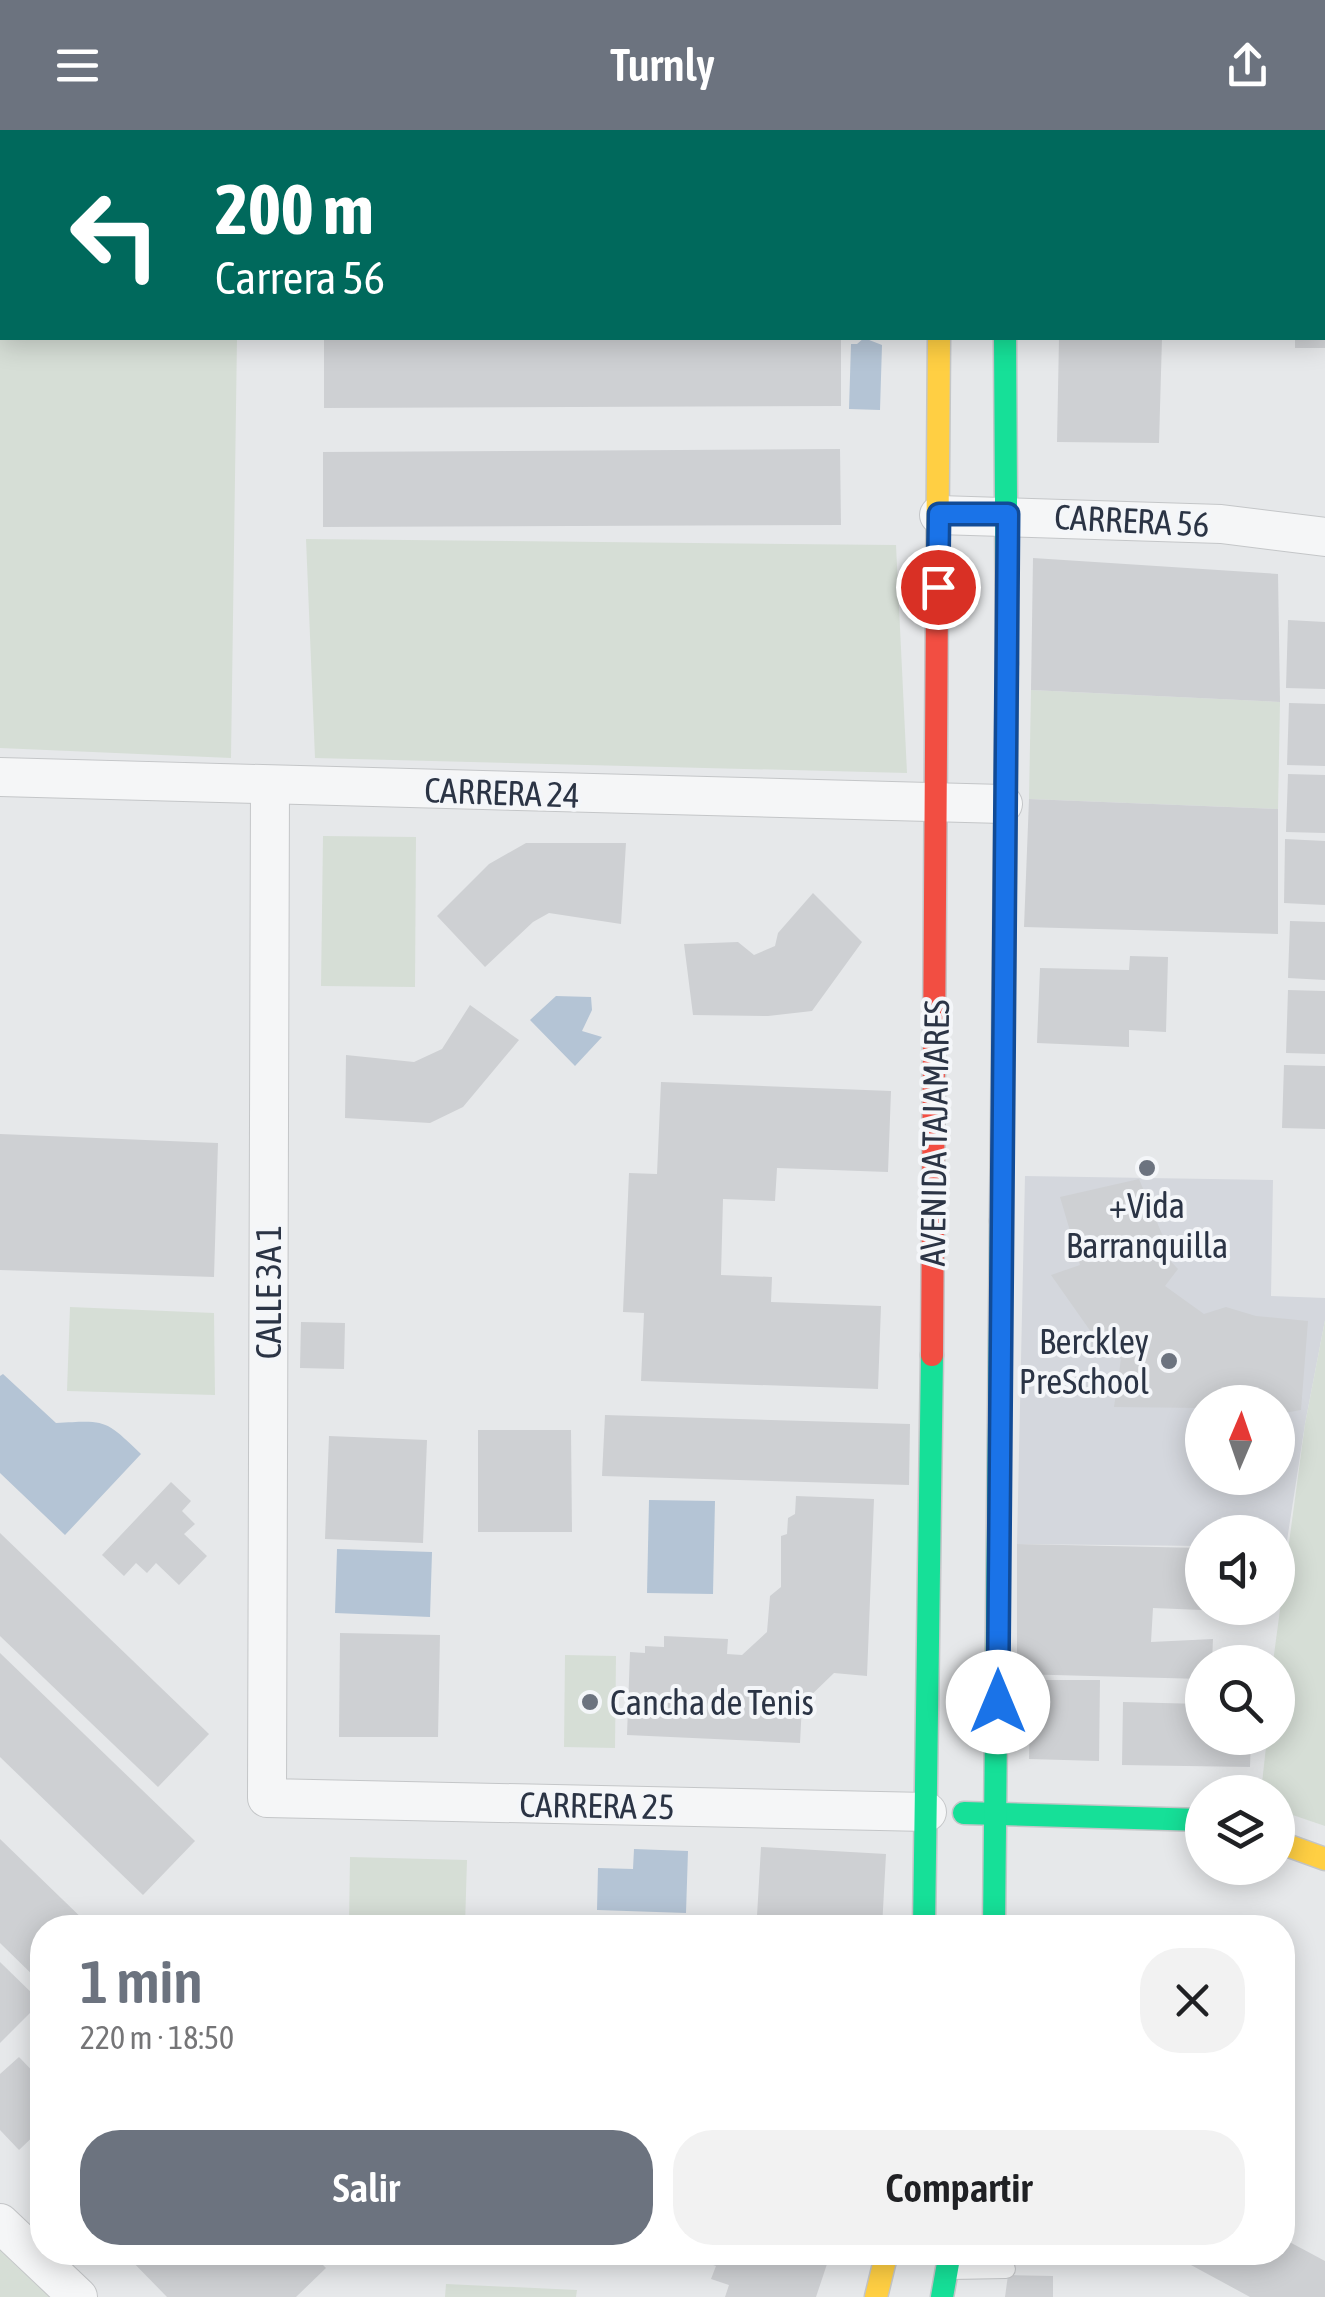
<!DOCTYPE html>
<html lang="es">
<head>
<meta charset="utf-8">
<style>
	:root { --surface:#fff; --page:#f2f2f2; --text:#202124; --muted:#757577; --accent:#6c737f }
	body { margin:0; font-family:"Asap Condensed",sans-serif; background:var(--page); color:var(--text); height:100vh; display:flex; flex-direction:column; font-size:38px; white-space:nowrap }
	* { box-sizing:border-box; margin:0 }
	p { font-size:32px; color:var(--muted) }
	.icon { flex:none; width:55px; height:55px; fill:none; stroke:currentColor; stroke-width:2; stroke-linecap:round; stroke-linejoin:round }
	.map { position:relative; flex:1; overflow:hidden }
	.side { position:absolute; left:30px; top:1785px; width:1265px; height:350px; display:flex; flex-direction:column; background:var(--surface); border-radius:40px; box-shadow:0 5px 25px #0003 }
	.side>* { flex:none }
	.top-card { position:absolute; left:0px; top:0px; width:1325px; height:210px; box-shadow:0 5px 25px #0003; background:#00695c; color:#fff; overflow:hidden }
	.needle { width:65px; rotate:2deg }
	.tools { position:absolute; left:1185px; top:1255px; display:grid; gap:20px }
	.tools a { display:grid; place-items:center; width:110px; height:110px; border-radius:50%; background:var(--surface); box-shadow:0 5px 25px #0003; font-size:50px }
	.pin { position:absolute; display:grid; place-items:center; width:85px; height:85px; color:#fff; margin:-42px; border:5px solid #fff; border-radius:50%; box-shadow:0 2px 10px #0007 }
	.me { position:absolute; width:110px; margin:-55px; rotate:0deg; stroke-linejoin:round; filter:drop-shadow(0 0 8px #0008) }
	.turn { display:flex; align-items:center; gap:35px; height:210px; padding:0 50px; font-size:45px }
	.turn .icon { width:130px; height:130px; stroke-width:2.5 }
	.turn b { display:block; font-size:70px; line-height:85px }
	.round { display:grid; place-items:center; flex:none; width:105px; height:105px; border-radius:40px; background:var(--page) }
	.head { display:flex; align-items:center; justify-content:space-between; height:170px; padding:0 50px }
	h1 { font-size:60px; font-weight:600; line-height:75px; color:var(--accent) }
	.cta { display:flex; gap:20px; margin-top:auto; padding:20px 50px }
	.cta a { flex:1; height:115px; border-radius:40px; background:var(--accent); color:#fff; font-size:40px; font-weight:600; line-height:115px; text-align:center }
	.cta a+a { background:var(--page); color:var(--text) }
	header { display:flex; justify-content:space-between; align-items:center; height:130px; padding:0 50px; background:var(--accent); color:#fff; font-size:45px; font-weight:600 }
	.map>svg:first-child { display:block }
	.built { fill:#d4d7dd; fill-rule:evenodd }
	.green { fill:#d6ded6 }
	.water { fill:#b4c4d5 }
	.building { fill:#ced0d3 }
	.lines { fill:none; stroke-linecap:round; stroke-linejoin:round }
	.lane-casing { stroke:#c4c6c8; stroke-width:20 }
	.street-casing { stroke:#c4c6c8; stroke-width:40 }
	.fast-casing { stroke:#c4c6c8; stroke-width:25 }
	.slow-casing { stroke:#c4c6c8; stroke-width:25 }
	.jam-casing { stroke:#c4c6c8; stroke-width:25 }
	.lane { stroke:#f5f6f7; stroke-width:18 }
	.street { stroke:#f5f6f7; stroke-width:38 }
	.fast { stroke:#16e098; stroke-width:22 }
	.slow { stroke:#ffcf43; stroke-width:22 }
	.jam { stroke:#f24e42; stroke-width:22 }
	.route-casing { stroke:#114b97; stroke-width:25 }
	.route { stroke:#1a73e8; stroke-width:18 }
	.poi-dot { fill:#6c737f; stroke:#f4f6f9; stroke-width:4 }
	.labels { text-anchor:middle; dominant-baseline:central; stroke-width:8; stroke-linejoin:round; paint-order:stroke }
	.street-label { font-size:35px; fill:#2b3445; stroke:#f4f6f9 }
	.poi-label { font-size:35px; fill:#2b3445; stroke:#f4f6f9 }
</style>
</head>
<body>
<header><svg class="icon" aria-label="menu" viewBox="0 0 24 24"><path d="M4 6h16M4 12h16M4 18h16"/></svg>Turnly<svg class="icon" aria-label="share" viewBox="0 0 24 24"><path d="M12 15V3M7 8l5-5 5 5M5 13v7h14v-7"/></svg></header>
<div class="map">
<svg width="1325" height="2167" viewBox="0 0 1325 2167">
	<rect width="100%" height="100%" fill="#e6e8ea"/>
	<path class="built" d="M1025,1046L1273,1050L1271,1166L1325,1168V1190L1305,1294L1286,1417H1278V1402H1202V1416L1017,1414ZM1202,1272H1278V1348H1202Z"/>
	<g class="green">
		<path d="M0,0H240L2,2V208H237L231,628L0,618Z"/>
		<path d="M306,409L896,415L907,643L315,628Z"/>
		<path d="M1031,560L1280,572L1278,679L1029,669Z"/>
		<path d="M323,706L416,707L415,857L321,856Z"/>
		<path d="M70,1177L214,1183L215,1265L67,1261Z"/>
		<path d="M1325,1190V1696L1278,1680V1662H1261L1267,1608H1278V1532H1273L1305,1294Z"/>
		<path d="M565,1525L616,1526L615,1618L564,1617Z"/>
		<path d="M350,1727L467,1730L465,1796L349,1793Z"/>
		<path d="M0,2103L67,2167H0Z"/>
		<path d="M446,2154L577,2160L576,2167H445Z"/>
	</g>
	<g class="water">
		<path d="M864,208L882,215L880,280L849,279L851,214H857Z"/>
		<path d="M556,866L591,867L592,880L582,901L602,907L575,936L530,890Z"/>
		<path d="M3,1244L56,1293C106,1290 105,1289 141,1324L65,1405L0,1343V1246Z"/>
		<path d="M649,1370L715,1371L713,1464L647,1463Z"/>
		<path d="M337,1419L432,1422L430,1487L335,1483Z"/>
		<path d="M634,1719L688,1721L686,1783L597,1780L598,1738L633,1739Z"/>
	</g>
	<g class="building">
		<path d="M324,208H841V276L324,278Z"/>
		<path d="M1059,208H1162L1159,313L1057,312Z"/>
		<rect x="1295" y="208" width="30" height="10"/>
		<path d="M840,319L841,395L323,397V322Z"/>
		<path d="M1033,428L1278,444L1280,572L1031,560Z"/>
		<path d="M1288,490L1325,492V559L1286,558Z"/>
		<path d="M1289,573L1325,574V636L1287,635Z"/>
		<path d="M1288,644L1325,645V703L1286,702Z"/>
		<path d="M1029,669L1278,679V804L1024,797Z"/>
		<path d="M1285,709L1325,711V775L1284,773Z"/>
		<path d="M526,713H626L621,794L549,783L533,792L485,837L437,786L489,734Z"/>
		<path d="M813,763L862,812L812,881L768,886L693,885L684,814L738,812L754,825L775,816L778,803Z"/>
		<path d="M1290,791L1325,792V850L1288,848Z"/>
		<path d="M1130,826L1168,827L1166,902L1129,900V917L1037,913L1040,838L1129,840Z"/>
		<path d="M1288,860L1325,861V924L1286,923Z"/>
		<path d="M470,875L519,910L463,977L430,993L345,988L346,925L414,932L442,919Z"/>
		<path d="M1284,935L1325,936V999L1282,998Z"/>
		<path d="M661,952L891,961L888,1042L777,1038L775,1071L723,1069L721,1145L772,1147L771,1172L881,1176L878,1259L641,1251L644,1183L623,1182L629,1043L657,1044Z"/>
		<path d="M0,1004L218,1013L214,1147L0,1140Z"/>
		<path d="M1139,1049L1164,1109L1157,1117L1178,1139L1165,1156L1204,1184L1226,1177L1256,1186L1308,1191L1301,1280L1278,1284V1272H1202V1278L1114,1277L1121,1229L1096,1209L1051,1145L1080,1135L1060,1067Z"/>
		<path d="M301,1192L345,1193L344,1239L300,1238Z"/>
		<path d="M605,1285L910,1294L909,1355L602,1346Z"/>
		<path d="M478,1300H571L572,1402H478Z"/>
		<path d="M329,1306L427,1310L423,1413L325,1409Z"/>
		<path d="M171,1352L191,1371L182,1381L195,1394L184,1404L207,1426L179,1455L156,1433L147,1443L136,1433L124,1446L102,1425Z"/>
		<path d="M796,1366L874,1369L867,1546L834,1543L802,1574L800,1613L627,1605L630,1522L645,1523V1516L664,1517V1506L728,1509L727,1524L742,1525L767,1502L770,1466L781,1457V1406L787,1404L788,1388L795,1384Z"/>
		<path d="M0,1403L209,1604L158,1657L0,1506Z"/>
		<path d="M1017,1414L1202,1418V1480L1153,1478L1151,1512L1213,1509L1212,1532H1202V1549L1017,1544Z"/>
		<path d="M340,1503L440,1505L438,1607H339Z"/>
		<path d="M0,1523L195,1711L143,1765L0,1627Z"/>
		<path d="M1031,1550H1100L1099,1631L1029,1629Z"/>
		<path d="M1123,1572L1202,1574V1608H1251L1250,1637L1122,1635Z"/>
		<path d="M0,1709L92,1798H42V1854L0,1813Z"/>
		<path d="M761,1717L886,1724L882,1798H777V1787L757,1786Z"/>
		<path d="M622,1785L717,1789V1798H622Z"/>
		<path d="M0,1832L41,1872L0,1913Z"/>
		<path d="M19,1927L42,1951V1998L19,2020L0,2000V1944Z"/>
		<path d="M1282,2108L1325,2131V2167H1250L1167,2122H1282Z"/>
		<path d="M123,2122H310L326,2138L296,2167H167Z"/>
		<path d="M699,2122H831L816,2167H725L729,2155L711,2149L716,2136L696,2129Z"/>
		<path d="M1008,2145L1053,2146V2167H1005Z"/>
	</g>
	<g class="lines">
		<g class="lane-casing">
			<path id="lane" d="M952,2140L1006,2139"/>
		</g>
		<g class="street-casing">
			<g id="street">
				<path d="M939,385L1221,394L1325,407"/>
				<path d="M0,647L1003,674"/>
				<path d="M270,656L267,1668L927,1682"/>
				<path d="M0,2093L78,2167"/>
			</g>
		</g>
		<g class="fast-casing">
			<g id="fast">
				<path d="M1005,208L1007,533"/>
				<path d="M964,1683L1202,1690"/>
				<path d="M924,1798L932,1225"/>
				<path d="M994,1798L1001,1091"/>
				<path d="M942,2167L950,2122"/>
			</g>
		</g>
		<g class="slow-casing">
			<g id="slow">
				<path d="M938,0V2"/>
				<path d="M1001,0V2"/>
				<path d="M937,466L939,208"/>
				<path d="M1278,1712L1325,1729"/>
				<path d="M876,2167L887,2122"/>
			</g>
		</g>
		<g class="jam-casing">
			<g id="jam">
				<path d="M1001,1091L1007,533"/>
				<path d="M932,1225L937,466"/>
			</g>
		</g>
		<use href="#lane" class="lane"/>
		<use href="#street" class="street"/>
		<use href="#fast" class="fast"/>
		<use href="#slow" class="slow"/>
		<use href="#jam" class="jam"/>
	</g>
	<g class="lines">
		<g class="route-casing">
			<path id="route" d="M938,457L939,384H1008L998,1572"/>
		</g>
		<use href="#route" class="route"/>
	</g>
	<g class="poi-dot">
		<circle cx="1147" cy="1038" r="10"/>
		<circle cx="1169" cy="1231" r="10"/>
		<circle cx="590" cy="1572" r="10"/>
	</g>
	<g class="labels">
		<g class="street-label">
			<text transform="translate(1132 390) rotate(3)">CARRERA 56</text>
			<text transform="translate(502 662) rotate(2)">CARRERA 24</text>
			<text transform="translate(934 1003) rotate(-89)">AVENIDA TAJAMARES</text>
			<text transform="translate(268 1162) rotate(-90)">CALLE 3A 1</text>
			<text transform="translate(597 1675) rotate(1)">CARRERA 25</text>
		</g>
		<g class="poi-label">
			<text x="1147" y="1075">+Vida<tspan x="1147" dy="40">Barranquilla</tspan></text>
			<text x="1149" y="1211" text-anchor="end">Berckley<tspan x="1149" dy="40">PreSchool</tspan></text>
			<text x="610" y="1572" text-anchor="start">Cancha de Tenis</text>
		</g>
	</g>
</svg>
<div class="tools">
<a><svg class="needle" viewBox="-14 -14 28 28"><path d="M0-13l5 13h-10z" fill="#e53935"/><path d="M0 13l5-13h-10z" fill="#757577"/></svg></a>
<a><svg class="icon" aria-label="sound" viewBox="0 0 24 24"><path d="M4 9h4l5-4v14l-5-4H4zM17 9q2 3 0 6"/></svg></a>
<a><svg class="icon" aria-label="search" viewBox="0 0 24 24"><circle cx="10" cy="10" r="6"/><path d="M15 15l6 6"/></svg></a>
<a><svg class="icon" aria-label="layers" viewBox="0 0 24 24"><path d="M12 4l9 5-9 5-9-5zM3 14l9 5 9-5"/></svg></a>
</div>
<div class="pin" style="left:938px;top:457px;background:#d93025"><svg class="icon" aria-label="arrive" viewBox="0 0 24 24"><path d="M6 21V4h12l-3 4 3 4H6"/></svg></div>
<svg class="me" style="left:998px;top:1572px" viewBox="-20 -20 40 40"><circle r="19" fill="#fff"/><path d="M0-13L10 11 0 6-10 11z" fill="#1a73e8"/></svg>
<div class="top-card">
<div class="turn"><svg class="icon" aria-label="left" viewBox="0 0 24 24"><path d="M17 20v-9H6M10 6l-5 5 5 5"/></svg><div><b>200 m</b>Carrera 56</div></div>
</div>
<section class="side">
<div class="head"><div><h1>1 min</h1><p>220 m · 18:50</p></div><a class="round"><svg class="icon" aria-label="close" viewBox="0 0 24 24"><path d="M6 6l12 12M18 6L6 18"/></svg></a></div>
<div class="cta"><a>Salir</a><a>Compartir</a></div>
</section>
</div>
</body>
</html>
